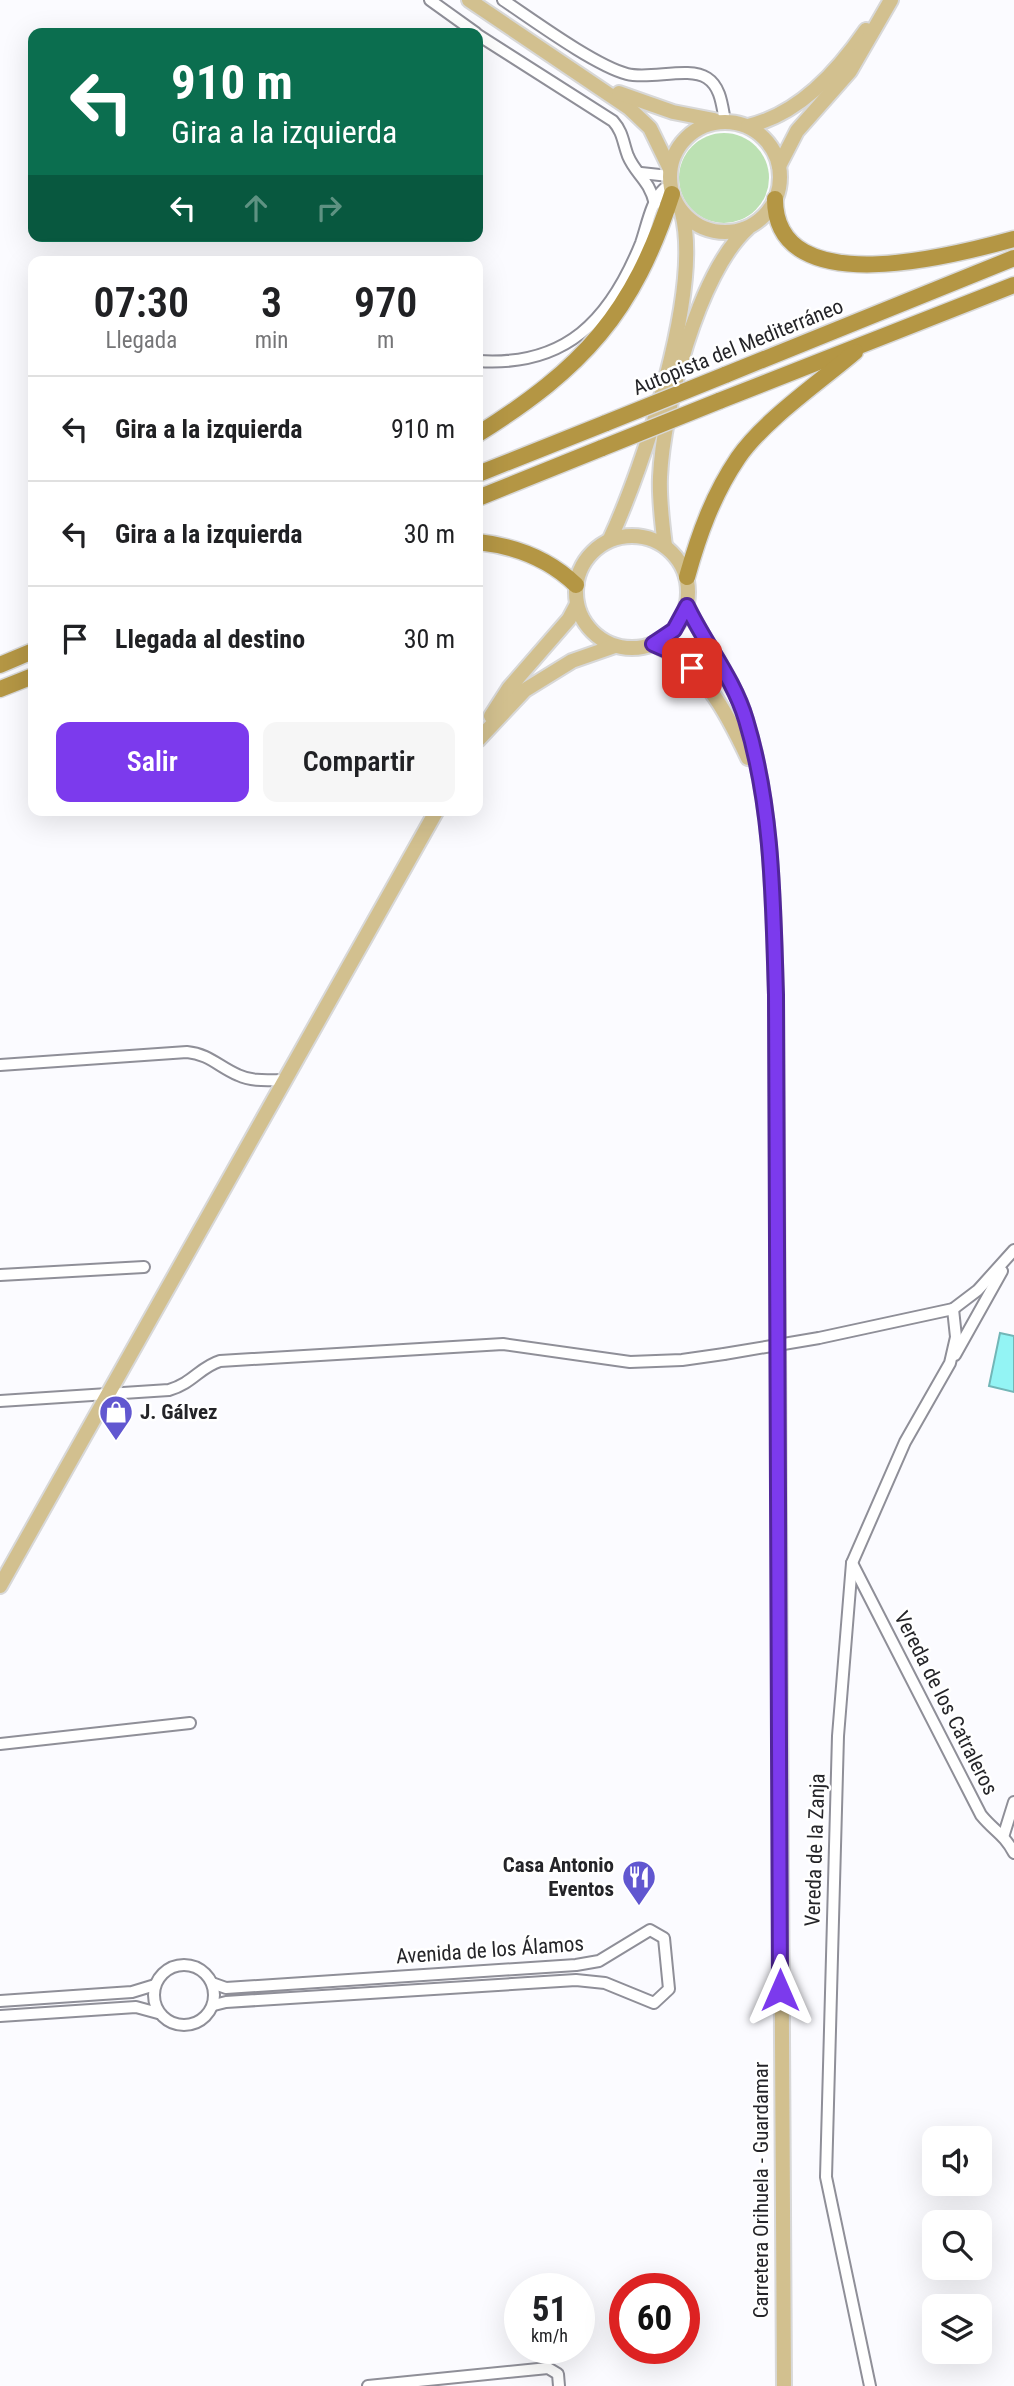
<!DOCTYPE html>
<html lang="es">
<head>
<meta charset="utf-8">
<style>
	:root { --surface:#fff; --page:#f6f6f6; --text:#202124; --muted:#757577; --line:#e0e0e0; --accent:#7c3aed }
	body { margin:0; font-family:"Roboto Condensed",sans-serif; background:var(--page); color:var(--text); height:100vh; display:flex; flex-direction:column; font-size:26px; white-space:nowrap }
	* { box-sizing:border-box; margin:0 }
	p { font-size:23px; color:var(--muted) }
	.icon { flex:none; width:38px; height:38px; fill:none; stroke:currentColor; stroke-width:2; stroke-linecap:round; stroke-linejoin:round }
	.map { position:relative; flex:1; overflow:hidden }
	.details { position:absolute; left:28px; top:256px; width:455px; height:560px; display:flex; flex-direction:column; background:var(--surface); border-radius:14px; box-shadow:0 7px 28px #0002 }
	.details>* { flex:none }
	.hud { position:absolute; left:28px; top:28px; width:455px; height:214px; border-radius:14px; box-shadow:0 7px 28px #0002; background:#0b6e4f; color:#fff; overflow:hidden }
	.controls { position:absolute; left:922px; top:2126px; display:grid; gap:14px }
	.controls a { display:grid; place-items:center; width:70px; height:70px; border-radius:14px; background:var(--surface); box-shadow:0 7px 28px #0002; font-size:35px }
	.speed { position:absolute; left:504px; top:2273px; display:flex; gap:14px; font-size:35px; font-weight:700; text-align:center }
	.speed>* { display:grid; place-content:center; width:91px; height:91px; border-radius:50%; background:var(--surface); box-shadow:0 7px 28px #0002; line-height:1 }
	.speed small { font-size:18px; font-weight:400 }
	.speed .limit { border:10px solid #d22; background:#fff; color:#111 }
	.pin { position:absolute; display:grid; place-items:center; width:60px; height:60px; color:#fff; margin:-30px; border-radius:14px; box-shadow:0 4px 10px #0006 }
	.me { position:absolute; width:77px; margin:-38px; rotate:0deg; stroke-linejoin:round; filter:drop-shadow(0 0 5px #0008) }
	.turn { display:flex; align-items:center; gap:24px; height:147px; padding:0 28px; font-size:32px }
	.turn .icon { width:91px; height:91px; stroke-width:2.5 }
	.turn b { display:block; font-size:49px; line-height:60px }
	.lanes { display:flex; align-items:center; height:66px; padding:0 28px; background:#0003; justify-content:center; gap:35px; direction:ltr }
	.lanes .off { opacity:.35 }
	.eta { display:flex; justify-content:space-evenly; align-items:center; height:119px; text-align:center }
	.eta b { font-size:42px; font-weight:600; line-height:49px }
	.cta { display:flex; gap:14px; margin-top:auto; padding:14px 28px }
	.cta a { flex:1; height:80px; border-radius:14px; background:var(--accent); color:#fff; font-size:28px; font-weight:600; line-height:80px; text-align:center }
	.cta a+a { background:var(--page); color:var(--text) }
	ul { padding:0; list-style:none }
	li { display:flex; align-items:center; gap:21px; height:105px; padding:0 28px; border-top:2px solid var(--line) }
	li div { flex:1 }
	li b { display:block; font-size:26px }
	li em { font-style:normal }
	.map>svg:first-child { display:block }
	.green { fill:#bce1b3 }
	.water { fill:#93f4f4; stroke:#72b6b7; stroke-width:2 }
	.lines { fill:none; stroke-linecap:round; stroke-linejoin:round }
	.minor-casing { stroke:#8f8f98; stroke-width:14 }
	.major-casing { stroke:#d8d8d8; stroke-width:18 }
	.highway-casing { stroke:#d8d8d8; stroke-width:19 }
	.minor { stroke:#fff; stroke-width:10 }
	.major { stroke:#d2c08f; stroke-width:14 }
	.highway { stroke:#b49644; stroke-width:16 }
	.minor-bridge-casing { stroke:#8f8f98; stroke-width:14; stroke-linecap:butt }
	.highway-bridge-casing { stroke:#d8d8d8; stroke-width:19; stroke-linecap:butt }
	.minor-bridge { stroke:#fff; stroke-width:10 }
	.highway-bridge { stroke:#b49644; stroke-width:16 }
	.route-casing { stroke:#51269a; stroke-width:18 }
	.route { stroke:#7c3aed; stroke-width:12 }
	.labels { text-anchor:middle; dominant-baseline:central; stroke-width:5; stroke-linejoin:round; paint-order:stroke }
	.street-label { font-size:21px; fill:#242428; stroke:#fff }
	.poi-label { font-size:21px; font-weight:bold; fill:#242428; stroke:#fff; text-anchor:start }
</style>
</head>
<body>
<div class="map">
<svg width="1014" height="2386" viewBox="0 0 1014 2386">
	<rect width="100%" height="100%" fill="#fbfbff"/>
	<circle class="green" cx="724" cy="178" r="45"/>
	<path class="water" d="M1000,1333L1014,1336V1392L989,1386Z"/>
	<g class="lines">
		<g class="minor-casing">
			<g id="minor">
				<path d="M430,0L476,33"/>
				<path d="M503,0C533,20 594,65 627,74C650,80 689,66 707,78C721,87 722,106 725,121"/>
				<path d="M478,35L613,121C623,132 623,143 628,156C636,175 649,179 655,204"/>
				<path d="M641,173L669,176"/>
				<path d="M478,361C566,367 610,320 641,243C647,226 651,201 664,189"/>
				<path d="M0,1065L187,1052C209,1054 219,1067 238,1075C253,1082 268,1080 284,1080"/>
				<path d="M0,1275L144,1267"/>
				<path d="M819,1338L953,1309L978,1290L1014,1250"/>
				<path d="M955,1355L1002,1271"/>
				<path d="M0,1401L169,1390C193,1383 200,1367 220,1361L503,1344L630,1362L682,1360L724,1354"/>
				<path d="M852,1563L981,1815C994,1831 1004,1834 1014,1853"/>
				<path d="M0,1744L190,1723"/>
				<path d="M1004,1834L1014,1802"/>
				<circle cx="184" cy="1995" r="30"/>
				<path d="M212,1983L226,1988L576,1965L599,1961L650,1930L664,1938L669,1989L654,2003L605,1983L576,1980L226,2002L214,2005"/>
				<path d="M0,2001L132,1992L155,1985"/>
				<path d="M0,2016L136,2007L158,2013"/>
				<path d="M368,2386L548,2368L558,2374L559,2386"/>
				<path d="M870,2386L826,2177L838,1736L852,1563L905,1442L950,1363L956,1337L953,1309"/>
			</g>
		</g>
		<g class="major-casing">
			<g id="major">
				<path d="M469,0L629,108L650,128L670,169"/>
				<path d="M619,93L673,112L714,120"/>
				<circle cx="725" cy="177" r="55"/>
				<path d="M748,126C799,114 837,72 866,30"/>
				<path d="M779,166L797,131L850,71L891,0"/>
				<circle cx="632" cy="592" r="56"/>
				<path d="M610,539C644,466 702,290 682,213"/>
				<path d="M665,546C662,522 659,500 660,477C663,410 698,273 748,228"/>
				<path d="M687,606C705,645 734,678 746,720C773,809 773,903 776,995L784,2386"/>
				<path d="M653,644C703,666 726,711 748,758"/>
				<path d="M491,716L509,688L569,619L577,604"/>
				<path d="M478,740L525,690L572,661L615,646"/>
				<path d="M0,1586L437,810"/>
			</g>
		</g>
		<g class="highway-casing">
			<g id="highway">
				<path d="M775,199C775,304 956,255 1014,239"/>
				<path d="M725,375L1014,258"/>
				<path d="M719,401L1014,285"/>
				<path d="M478,434C583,368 633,314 672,194"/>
				<path d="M478,474L606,423"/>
				<path d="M478,498L602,448"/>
				<path d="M478,542C515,546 549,559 576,585"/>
				<path d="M687,577C699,534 713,495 738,458C763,421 821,381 855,352"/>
				<path d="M0,665L33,651"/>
				<path d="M0,689L33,676"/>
			</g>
		</g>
		<use href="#minor" class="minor"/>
		<use href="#major" class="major"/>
		<use href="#highway" class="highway"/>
		<g class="minor-bridge-casing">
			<path id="minor-bridge" d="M724,1354L819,1338"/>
		</g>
		<g class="highway-bridge-casing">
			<g id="highway-bridge">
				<path d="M606,423L725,375"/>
				<path d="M602,448L719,401"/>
			</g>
		</g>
		<use href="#minor-bridge" class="minor-bridge"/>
		<use href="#highway-bridge" class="highway-bridge"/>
	</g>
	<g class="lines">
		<g class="route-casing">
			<path id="route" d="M692,668L676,654L653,644L674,630L687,606C705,644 734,679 746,720C773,809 773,903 776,995L780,1990"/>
		</g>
		<use href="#route" class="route"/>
	</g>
	<defs>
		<g id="shop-pin" transform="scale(1.75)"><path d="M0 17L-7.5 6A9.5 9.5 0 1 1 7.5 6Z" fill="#6157d0" stroke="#fff"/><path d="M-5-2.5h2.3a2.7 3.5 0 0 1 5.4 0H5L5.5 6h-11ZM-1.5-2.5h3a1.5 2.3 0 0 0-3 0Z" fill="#fff"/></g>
		<g id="restaurant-pin" transform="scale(1.75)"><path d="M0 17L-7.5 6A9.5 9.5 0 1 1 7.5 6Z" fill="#6157d0" stroke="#fff"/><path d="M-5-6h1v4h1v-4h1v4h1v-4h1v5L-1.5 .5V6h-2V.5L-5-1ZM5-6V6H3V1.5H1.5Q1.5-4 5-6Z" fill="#fff"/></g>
	</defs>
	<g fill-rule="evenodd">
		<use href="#shop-pin" x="116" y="1412"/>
		<use href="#restaurant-pin" x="639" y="1877"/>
	</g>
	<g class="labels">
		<g class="street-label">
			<text transform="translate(738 347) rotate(-22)">Autopista del Mediterráneo</text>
			<text transform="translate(946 1703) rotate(63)">Vereda de los Catraleros</text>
			<text transform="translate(815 1850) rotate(-88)">Vereda de la Zanja</text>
			<text transform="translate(490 1950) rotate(-4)">Avenida de los Álamos</text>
			<text transform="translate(761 2190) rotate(-90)">Carretera Orihuela - Guardamar</text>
		</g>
		<g class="poi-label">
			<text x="140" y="1412">J. Gálvez</text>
			<text x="614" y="1865" text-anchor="end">Casa Antonio<tspan x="614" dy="24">Eventos</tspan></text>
		</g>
	</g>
</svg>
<div class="controls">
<a><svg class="icon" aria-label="sound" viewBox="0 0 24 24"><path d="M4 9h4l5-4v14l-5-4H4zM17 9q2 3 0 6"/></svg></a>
<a><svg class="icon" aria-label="search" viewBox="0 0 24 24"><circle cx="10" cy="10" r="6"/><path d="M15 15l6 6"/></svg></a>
<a><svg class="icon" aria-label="layers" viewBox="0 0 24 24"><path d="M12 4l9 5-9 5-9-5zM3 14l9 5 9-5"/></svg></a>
</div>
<div class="speed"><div>51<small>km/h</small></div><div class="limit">60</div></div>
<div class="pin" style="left:692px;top:668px;background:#d93025"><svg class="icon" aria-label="arrive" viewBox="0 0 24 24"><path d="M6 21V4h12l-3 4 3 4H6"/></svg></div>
<svg class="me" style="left:780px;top:1990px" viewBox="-20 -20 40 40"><path d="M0-17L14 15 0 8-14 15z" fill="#7c3aed" stroke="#fff" stroke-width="4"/></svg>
<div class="hud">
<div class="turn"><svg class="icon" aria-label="left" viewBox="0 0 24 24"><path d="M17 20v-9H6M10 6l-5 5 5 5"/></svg><div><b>910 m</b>Gira a la izquierda</div></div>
<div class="lanes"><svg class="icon" aria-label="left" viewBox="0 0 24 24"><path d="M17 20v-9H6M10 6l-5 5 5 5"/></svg><svg class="icon off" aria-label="ahead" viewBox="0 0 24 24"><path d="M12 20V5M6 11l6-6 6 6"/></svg><svg class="icon off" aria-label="right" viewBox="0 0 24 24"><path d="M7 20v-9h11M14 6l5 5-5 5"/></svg></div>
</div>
<section class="details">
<div class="eta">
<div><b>07:30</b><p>Llegada</p></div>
<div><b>3</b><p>min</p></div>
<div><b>970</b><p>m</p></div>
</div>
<ul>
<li><svg class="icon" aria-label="left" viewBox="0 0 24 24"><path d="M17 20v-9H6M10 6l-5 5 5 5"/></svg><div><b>Gira a la izquierda</b></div><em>910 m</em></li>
<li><svg class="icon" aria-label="left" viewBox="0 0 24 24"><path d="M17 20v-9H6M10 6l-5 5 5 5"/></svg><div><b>Gira a la izquierda</b></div><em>30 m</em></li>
<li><svg class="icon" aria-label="arrive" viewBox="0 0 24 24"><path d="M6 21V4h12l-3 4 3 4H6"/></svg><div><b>Llegada al destino</b></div><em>30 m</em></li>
</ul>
<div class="cta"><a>Salir</a><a>Compartir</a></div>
</section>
</div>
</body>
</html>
